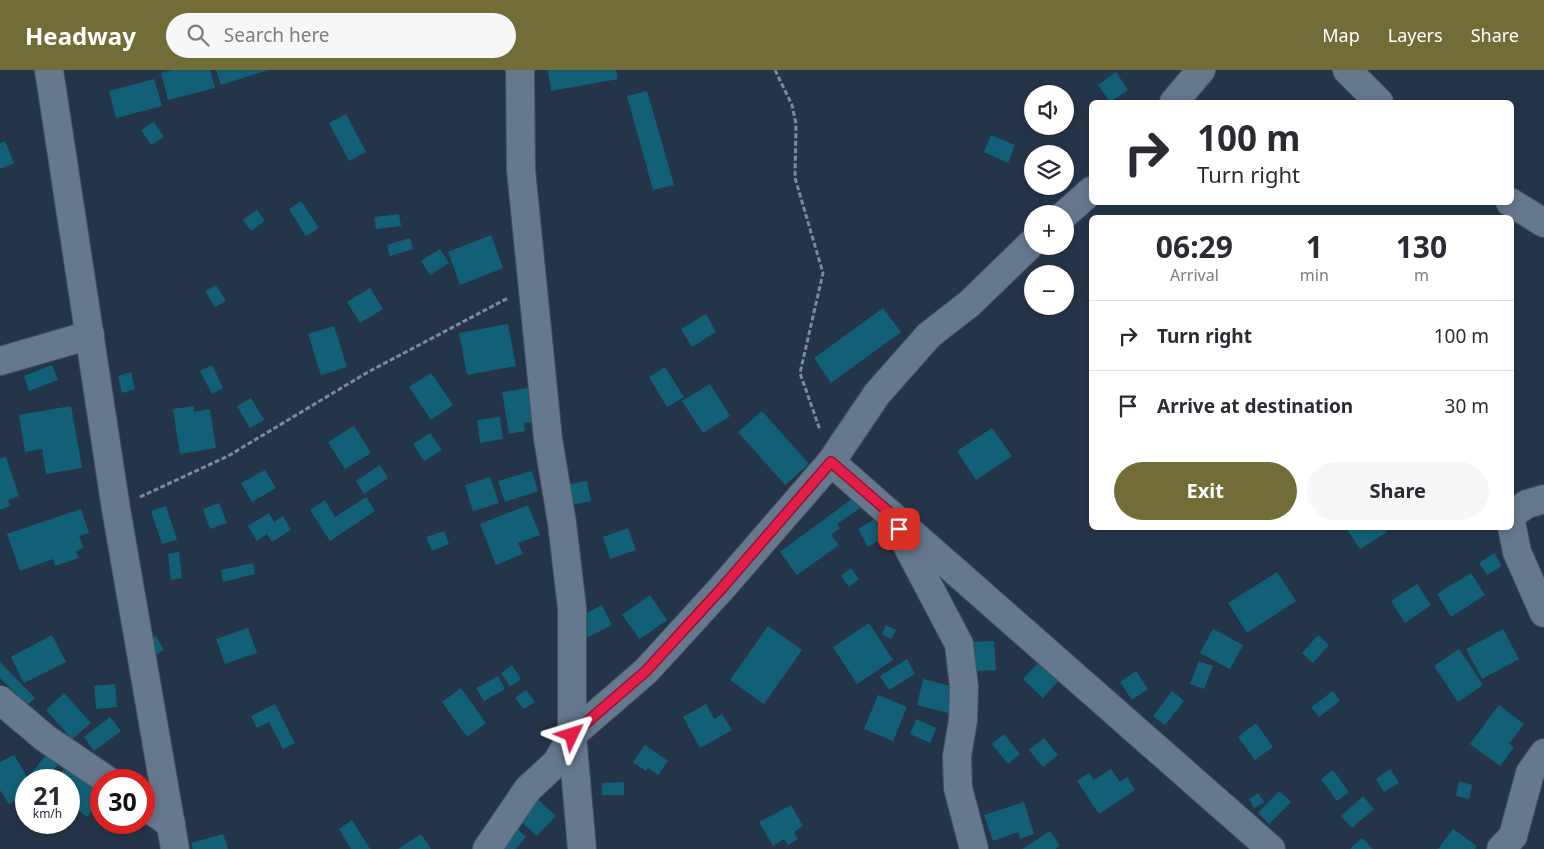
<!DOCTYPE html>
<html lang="en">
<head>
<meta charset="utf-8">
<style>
	:root { --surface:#fff; --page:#f7f7f7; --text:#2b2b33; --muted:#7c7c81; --line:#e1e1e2; --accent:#726c37 }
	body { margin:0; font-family:"Noto Sans",sans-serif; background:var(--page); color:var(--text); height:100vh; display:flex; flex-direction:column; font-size:19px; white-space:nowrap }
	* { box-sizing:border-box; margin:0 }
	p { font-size:16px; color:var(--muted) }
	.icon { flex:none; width:28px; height:28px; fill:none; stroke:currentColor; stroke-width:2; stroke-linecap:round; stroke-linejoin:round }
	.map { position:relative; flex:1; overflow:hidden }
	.drawer { position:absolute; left:1089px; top:145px; width:425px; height:315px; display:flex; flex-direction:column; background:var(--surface); border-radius:8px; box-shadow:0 2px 8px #0003 }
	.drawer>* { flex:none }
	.top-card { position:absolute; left:1089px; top:30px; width:425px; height:105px; border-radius:8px; box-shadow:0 2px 8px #0003; background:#fff; color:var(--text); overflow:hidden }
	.tools { position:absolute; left:1024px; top:15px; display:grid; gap:10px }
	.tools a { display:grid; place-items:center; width:50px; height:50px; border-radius:50%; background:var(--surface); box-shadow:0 2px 8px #0003; font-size:25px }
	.speed { position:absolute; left:15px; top:699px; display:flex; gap:10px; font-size:25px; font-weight:700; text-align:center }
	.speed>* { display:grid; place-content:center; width:65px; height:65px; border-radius:50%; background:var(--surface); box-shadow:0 2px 8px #0003; line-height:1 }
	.speed small { font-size:12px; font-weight:400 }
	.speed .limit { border:8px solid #d22; background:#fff; color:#111 }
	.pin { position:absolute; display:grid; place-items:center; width:42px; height:42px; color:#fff; margin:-21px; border-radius:10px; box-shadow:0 2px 8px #0006 }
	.me { position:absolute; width:55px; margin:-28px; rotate:49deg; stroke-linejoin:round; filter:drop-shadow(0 0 4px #0008) }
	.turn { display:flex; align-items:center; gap:18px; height:105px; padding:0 25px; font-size:22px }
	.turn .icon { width:65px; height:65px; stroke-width:2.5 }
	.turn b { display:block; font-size:35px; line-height:42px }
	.eta { display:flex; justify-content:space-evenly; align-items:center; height:85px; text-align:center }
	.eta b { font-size:30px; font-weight:700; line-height:35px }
	.button { display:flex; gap:10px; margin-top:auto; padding:10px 25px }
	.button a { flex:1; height:58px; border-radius:30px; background:var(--accent); color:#fff; font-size:20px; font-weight:700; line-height:58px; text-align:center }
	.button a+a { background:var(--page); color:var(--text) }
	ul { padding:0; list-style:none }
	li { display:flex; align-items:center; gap:15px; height:70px; padding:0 25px; border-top:1px solid var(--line) }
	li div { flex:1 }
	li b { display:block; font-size:19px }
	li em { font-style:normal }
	header { display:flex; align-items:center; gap:30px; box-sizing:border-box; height:70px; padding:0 25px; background:var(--accent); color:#fff }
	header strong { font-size:24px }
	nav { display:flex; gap:28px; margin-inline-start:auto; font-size:18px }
	.search { width:350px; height:45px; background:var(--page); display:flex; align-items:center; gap:12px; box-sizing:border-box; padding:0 18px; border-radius:28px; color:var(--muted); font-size:19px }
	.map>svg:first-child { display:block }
	.building { fill:#116077 }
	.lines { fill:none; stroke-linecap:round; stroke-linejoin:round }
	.minor-casing { stroke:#435161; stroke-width:30 }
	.path { stroke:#7c899a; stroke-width:3; stroke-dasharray:5 2.5; stroke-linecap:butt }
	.minor { stroke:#65788d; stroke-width:28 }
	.route-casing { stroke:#92132f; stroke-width:12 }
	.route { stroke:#e11d48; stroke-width:9 }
</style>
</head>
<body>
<header>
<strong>Headway</strong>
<div class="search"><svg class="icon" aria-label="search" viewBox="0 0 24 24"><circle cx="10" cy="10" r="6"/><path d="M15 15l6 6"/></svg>Search here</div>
<nav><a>Map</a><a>Layers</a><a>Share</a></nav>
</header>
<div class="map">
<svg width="1544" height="779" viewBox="0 0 1544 779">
	<rect width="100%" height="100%" fill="#253549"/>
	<g class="building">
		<path d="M172,0H210L215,18L168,30L161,3Z"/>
		<path d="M216,0H268L221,15Z"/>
		<path d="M548,0H616L618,9L551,21Z"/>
		<path d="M1116,2L1128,20L1110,32L1098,15Z"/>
		<path d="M154,9L162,36L116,48L109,21Z"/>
		<path d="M647,21L674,115L653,120L627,26Z"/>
		<path d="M346,44L366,82L349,91L329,53Z"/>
		<path d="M154,52L164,67L151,75L141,60Z"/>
		<path d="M991,65L1015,75L1008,93L984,82Z"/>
		<path d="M5,71L14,93L0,99V73Z"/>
		<path d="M301,131L319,158L306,166L289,139Z"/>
		<path d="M257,140L265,151L251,161L243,150Z"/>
		<path d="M399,144L401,156L376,159L374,147Z"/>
		<path d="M491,165L503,198L460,215L448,182Z"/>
		<path d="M410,168L413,179L390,186L387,175Z"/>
		<path d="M440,179L449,193L430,205L421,191Z"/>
		<path d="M216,215L226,231L215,237L205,221Z"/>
		<path d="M370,218L383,239L360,253L347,232Z"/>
		<path d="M883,238L901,262L831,313L814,288Z"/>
		<path d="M706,244L716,262L692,277L681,259Z"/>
		<path d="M508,254L516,296L467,305L459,263Z"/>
		<path d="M334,256L347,297L321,305L308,264Z"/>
		<path d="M52,295L58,310L29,321L24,306Z"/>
		<path d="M212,295L223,318L212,324L200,301Z"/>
		<path d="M665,297L684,327L667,337L649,307Z"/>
		<path d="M131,302L135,319L122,323L118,306Z"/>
		<path d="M431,303L453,335L431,350L409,317Z"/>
		<path d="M710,314L730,346L703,363L682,331Z"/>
		<path d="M528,318L533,352L524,353L525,361L509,364L502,322Z"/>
		<path d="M251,328L264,350L250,358L237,336Z"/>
		<path d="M71,336L82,398L46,404L42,379L25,382L19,345Z"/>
		<path d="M194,336V342L210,339L216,378L180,384L173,339Z"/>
		<path d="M762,341L809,394L785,415L738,362Z"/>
		<path d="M500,347L503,369L480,373L477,350Z"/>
		<path d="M354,356L371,383L345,399L328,372Z"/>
		<path d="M992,358L1012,386L976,410L957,381Z"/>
		<path d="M430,363L442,380L424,391L413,374Z"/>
		<path d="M6,387L19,426L8,430L10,436L0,440V388Z"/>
		<path d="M380,395L388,408L364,424L356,411Z"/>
		<path d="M265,400L276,418L252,432L241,413Z"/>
		<path d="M532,401L538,421L505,432L498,411Z"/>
		<path d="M490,407L499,433L473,441L465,415Z"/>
		<path d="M587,411L591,431L570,435L566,415Z"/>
		<path d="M366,427L375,441L330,471L310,440L325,430L335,447Z"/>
		<path d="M853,428L860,438L837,454L840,458L831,465L839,475L797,505L780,482Z"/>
		<path d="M219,433L227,453L210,459L203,439Z"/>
		<path d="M528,435L540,465L518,473L523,484L496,495L480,454Z"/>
		<path d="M166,436L177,470L162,474L151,441Z"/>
		<path d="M81,439L89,463L79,466L84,478L76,481L79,488L55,496L53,489L20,501L7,464Z"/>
		<path d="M269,443L274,452L283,446L291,460L272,472L267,464L257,471L248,456Z"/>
		<path d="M875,449L885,467L868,477L858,459Z"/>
		<path d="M628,458L636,480L610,489L603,467Z"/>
		<path d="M1346,458H1385L1387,462L1360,479Z"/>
		<path d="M444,461L449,474L432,481L426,467Z"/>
		<path d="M179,482L182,508L171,510L168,484Z"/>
		<path d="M1494,483L1502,496L1487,505L1479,493Z"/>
		<path d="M253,493L255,504L223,512L221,500Z"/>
		<path d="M851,498L859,509L849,517L841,506Z"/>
		<path d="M1277,502L1296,531L1247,563L1228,533Z"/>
		<path d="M1471,503L1485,525L1451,547L1437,524Z"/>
		<path d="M1417,514L1431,535L1405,553L1391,531Z"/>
		<path d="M650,525L667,550L640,569L622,545Z"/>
		<path d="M602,535L612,555L588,567L577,548Z"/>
		<path d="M869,553L893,590L857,614L833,577Z"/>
		<path d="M886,555L896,560L891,569L882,564Z"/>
		<path d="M768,556L802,580L764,634L730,610Z"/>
		<path d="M248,558L257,583L225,594L216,569Z"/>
		<path d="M1213,559L1243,575L1230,599L1200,583Z"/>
		<path d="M1503,559L1519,589L1482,609L1466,579Z"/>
		<path d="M52,565L66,592L24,613L11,587Z"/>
		<path d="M1318,565L1329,575L1313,593L1302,583Z"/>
		<path d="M156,566L164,580L153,586L145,572Z"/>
		<path d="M994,571L996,600L976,601L974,572Z"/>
		<path d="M1459,579L1483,615L1458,632L1434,596Z"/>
		<path d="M907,589L915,604L889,620L880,606Z"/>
		<path d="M1040,591L1060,609L1043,628L1023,609Z"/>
		<path d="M1199,591L1213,596L1204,619L1190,614Z"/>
		<path d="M0,592L35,628L27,635L0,608Z"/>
		<path d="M512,595L521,609L510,617L501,603Z"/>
		<path d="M1136,601L1148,619L1132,630L1120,612Z"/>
		<path d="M498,606L505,619L484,631L476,618Z"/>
		<path d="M923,609L958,618L952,644L917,635Z"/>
		<path d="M115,614L117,637L96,639L94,616Z"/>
		<path d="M461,618L486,653L467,667L442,632Z"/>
		<path d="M526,620L535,632L524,639L515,628Z"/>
		<path d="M1172,621L1184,631L1165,655L1153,646Z"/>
		<path d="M1333,621L1340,631L1319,647L1311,637Z"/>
		<path d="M64,623L91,653L72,669L46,640Z"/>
		<path d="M878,625L907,637L893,671L864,659Z"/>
		<path d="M275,634L295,673L283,679L269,652L257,658L251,646Z"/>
		<path d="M706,634L714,649L722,644L732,660L700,678L683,647Z"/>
		<path d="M1499,635L1524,654L1509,674L1514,677L1500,696L1470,674Z"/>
		<path d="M110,647L121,661L94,681L84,667Z"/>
		<path d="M916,649L936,658L930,673L910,664Z"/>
		<path d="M1256,653L1273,677L1255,690L1238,667Z"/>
		<path d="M1004,664L1020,684L1008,694L992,674Z"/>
		<path d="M1044,668L1058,685L1043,697L1029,680Z"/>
		<path d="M645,675L668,691L658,705L648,698L646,701L633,692Z"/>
		<path d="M14,685L29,710H26V724L9,734L0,720V692Z"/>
		<path d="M46,685L58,695L45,710H36L30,705Z"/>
		<path d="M68,694L101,719V729L87,747L69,733V710H55Z"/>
		<path d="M1111,699L1120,712L1127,707L1135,720L1099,744L1077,711L1089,703L1094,710Z"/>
		<path d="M1390,699L1399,713L1384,722L1376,709Z"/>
		<path d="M1333,700L1349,722L1337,731L1321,709Z"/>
		<path d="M1459,711L1472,715L1469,729L1456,726Z"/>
		<path d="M624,712V725H602V713Z"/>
		<path d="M1279,721L1291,732L1269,754L1258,743Z"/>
		<path d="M1258,723L1264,732L1254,738L1249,729Z"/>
		<path d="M1363,726L1374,739L1352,758L1341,746Z"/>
		<path d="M535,727L556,746L537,766L517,748Z"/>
		<path d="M1024,732L1034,764L1020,769L1018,762L993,771L984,745Z"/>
		<path d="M791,735L803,756L794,762L798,769L788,775L784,769L773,776L759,752Z"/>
		<path d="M352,750L370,779H351L339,759Z"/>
		<path d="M514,756L526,767L516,779H498Z"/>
		<path d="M1453,759L1477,776L1475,779H1438Z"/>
		<path d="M1050,761L1060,776L1055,779H1022Z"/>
		<path d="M223,764L228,779H193L191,773Z"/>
		<path d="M421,764L431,779H398Z"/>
		<path d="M1362,768L1373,779H1350Z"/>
	</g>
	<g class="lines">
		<g class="minor-casing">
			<g id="minor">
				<path d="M49,0L116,439L175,779"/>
				<path d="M1347,0L1379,32"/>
				<path d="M1174,32L1201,0"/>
				<path d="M1510,132L1544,153"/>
				<path d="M1065,144L1091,121"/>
				<path d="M0,291L90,265"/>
				<path d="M831,392L1271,779"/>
				<path d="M1511,445L1527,434L1544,429"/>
				<path d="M1511,452L1517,482L1544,543"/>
				<path d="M898,458L959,574L964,617L963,650L957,686L958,718L974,779"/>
				<path d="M0,630L45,668L107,710"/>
				<path d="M144,735L171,754"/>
				<path d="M487,779L528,719L557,692L572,665V538L562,453L548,369L521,100L520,0"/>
				<path d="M582,779L572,665L646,601L721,519L831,392L877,324L929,265L969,234L1032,173"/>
				<path d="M1501,779L1513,766L1530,703L1544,683"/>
			</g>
		</g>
		<g class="path">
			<path d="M775,0L792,35L796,54L795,108L823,203L800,303L820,360"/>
			<path d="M140,427L228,386L368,302L508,228"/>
		</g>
		<use href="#minor" class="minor"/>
	</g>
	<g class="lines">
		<g class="route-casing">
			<path id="route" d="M572,665L646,601L721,519L831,392L890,443L899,459"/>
		</g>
		<use href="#route" class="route"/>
	</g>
</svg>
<div class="tools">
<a><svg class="icon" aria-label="sound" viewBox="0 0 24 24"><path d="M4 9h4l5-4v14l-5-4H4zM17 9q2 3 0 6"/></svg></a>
<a><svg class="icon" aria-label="layers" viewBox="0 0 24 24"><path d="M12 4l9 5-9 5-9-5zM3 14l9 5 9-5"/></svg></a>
<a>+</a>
<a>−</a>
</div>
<div class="speed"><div>21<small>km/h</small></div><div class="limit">30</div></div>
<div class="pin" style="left:899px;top:459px;background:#d93025"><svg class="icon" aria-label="arrive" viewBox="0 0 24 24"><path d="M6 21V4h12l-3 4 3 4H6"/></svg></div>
<svg class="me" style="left:572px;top:665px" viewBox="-20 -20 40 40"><path d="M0-17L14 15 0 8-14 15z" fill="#e11d48" stroke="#fff" stroke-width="4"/></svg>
<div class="top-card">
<div class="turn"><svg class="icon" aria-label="right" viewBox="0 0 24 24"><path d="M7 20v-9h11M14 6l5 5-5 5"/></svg><div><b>100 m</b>Turn right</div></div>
</div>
<section class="drawer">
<div class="eta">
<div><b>06:29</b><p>Arrival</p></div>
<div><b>1</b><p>min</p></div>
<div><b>130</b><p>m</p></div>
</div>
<ul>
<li><svg class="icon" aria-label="right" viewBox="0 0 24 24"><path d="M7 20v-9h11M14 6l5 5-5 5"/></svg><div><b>Turn right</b></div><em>100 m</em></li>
<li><svg class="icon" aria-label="arrive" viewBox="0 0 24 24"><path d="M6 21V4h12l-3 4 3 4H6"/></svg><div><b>Arrive at destination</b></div><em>30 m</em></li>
</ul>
<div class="button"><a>Exit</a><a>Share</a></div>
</section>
</div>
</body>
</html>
